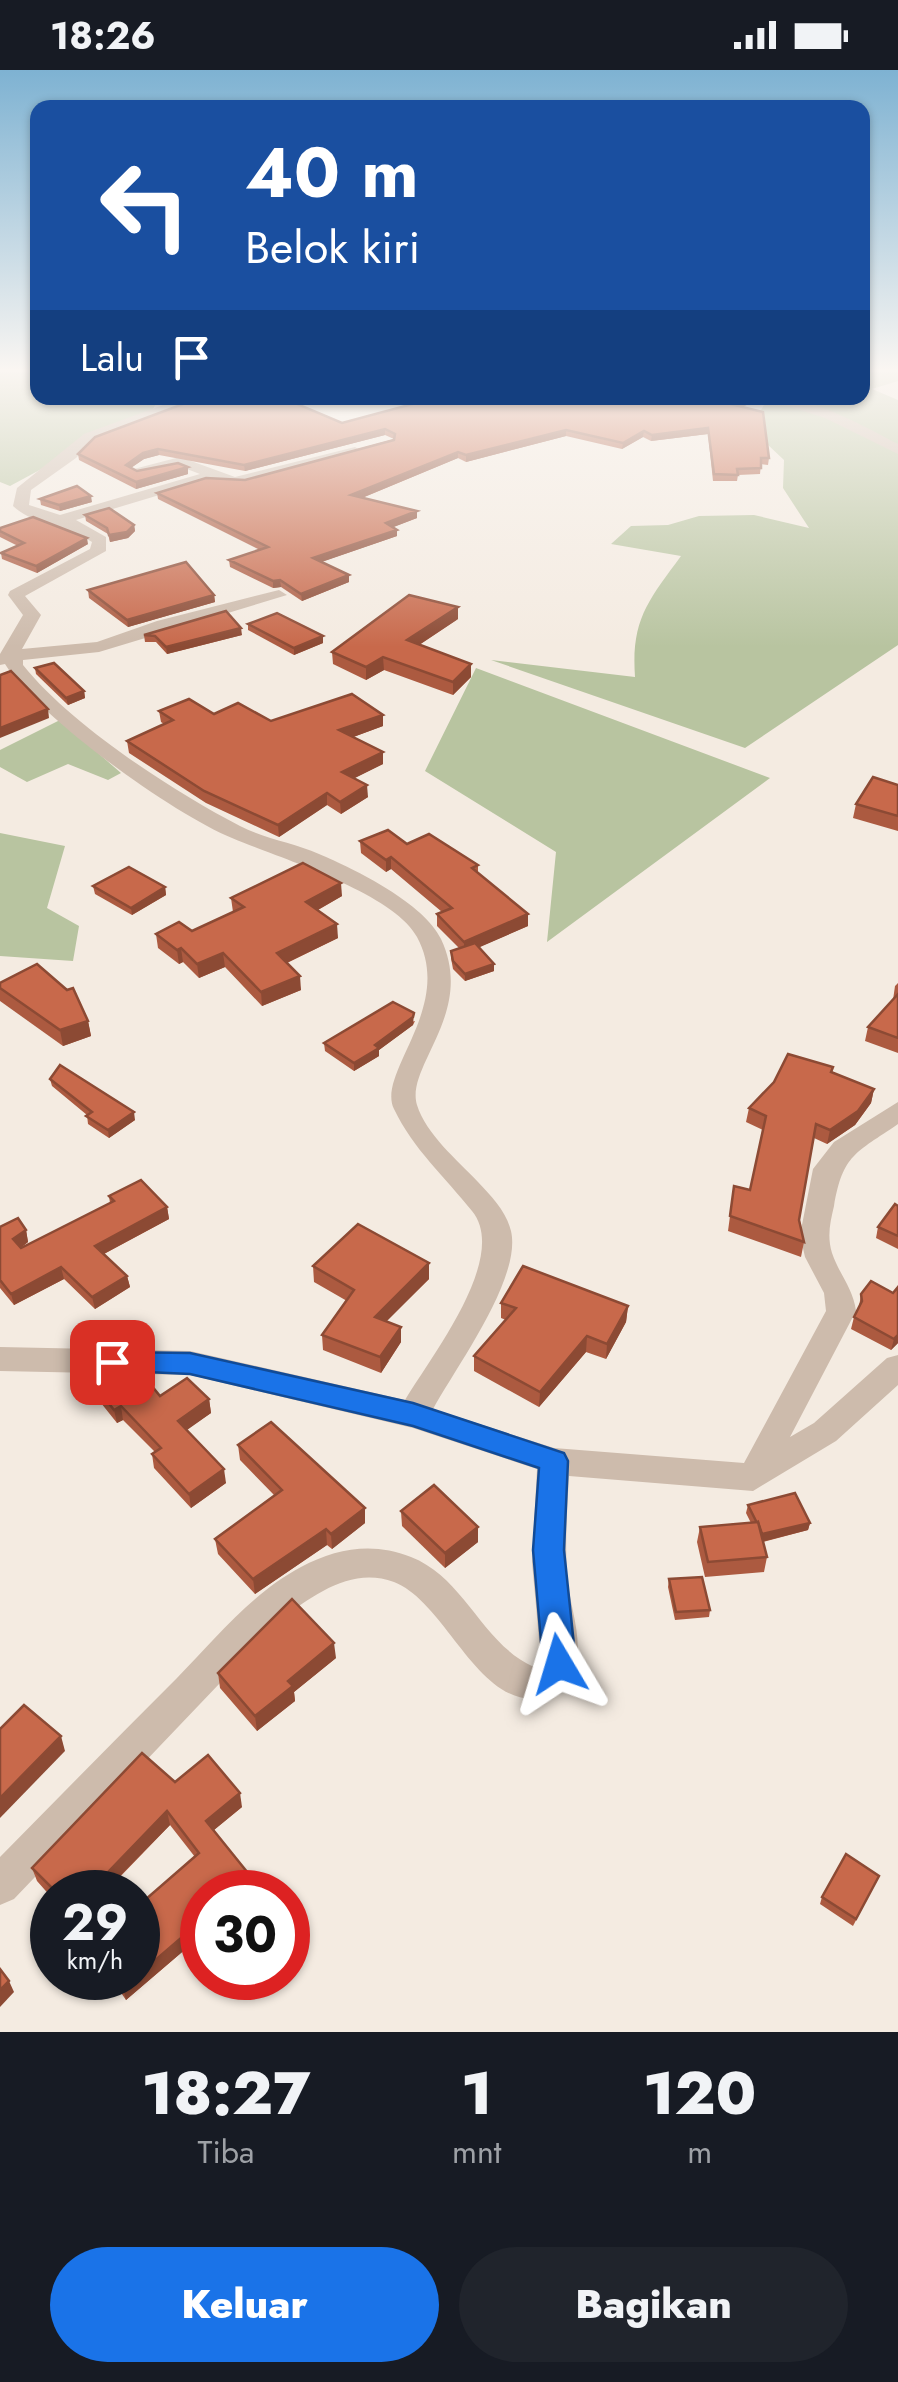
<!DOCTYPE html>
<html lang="id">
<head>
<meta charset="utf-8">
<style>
	:root { --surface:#171b24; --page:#20242c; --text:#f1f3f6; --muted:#9ea1a6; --accent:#1a73e8 }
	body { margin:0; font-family:Jost,sans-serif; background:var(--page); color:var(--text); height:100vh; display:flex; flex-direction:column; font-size:38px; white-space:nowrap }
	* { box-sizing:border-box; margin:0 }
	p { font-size:32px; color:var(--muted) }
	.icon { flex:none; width:55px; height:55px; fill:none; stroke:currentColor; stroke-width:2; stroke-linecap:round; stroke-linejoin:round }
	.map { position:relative; height:1962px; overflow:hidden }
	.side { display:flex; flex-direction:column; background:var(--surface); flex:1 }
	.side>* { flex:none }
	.hud { position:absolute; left:30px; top:30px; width:840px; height:305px; border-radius:20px; box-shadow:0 2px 8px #0004; background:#1a4fa0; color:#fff; overflow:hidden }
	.speed { position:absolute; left:30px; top:1800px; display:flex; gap:20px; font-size:50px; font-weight:700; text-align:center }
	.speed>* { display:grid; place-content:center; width:130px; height:130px; border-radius:50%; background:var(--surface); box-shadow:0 2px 8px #0004; line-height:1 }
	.speed small { font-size:25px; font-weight:400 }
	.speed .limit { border:15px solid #d22; background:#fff; color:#111 }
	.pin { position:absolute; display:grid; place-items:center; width:85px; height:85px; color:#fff; margin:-42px; border-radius:20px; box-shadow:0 5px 15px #0006 }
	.me { position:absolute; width:110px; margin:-55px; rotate:353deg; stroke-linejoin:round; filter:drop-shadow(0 0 8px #0008) }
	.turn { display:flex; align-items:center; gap:35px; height:210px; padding:0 50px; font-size:45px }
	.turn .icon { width:130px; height:130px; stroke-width:2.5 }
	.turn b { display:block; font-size:70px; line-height:85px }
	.then { display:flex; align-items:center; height:95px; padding:0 50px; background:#0003; gap:20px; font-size:38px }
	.eta { display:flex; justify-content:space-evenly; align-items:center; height:170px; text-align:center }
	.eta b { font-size:60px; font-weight:800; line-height:70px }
	.action { display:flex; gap:20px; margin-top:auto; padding:20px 50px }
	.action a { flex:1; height:115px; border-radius:60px; background:var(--accent); color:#fff; font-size:40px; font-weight:800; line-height:115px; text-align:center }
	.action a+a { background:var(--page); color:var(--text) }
	.status { display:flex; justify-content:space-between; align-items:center; height:70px; padding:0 50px; background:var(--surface); direction:ltr }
	.status svg { height:28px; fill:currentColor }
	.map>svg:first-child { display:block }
	.green { fill:#b8c4a0 }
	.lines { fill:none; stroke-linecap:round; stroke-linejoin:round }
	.minor { fill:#cdbbac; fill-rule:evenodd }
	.wall { fill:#ac5a40 }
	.shaded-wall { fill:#8c4a34 }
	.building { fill:#c8694b; stroke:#8c4a34; stroke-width:2.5 }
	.route { fill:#1a73e8; stroke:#114b97; stroke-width:2.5 }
</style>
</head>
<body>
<div class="status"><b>18:26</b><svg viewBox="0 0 49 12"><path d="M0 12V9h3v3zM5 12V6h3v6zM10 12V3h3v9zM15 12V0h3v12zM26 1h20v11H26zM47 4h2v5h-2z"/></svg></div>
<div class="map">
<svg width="898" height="1962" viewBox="0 0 898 1962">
	<rect width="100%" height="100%" fill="#f4ebe1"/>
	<g class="green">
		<path d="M0,302H37L38,328H159L153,339L10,416L0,412Z"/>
		<path d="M863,302H898V311L872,319L898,330V575L745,678L491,590L635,607C631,550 648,531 681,486L611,474L631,456L668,455L699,446L754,445L809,458L783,418L784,390L751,359L765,333L762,328H862Z"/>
		<path d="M476,598L770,708L547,872L556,782L425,701Z"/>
		<path d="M60,650L121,703L108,710L68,694L27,712L0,697V680Z"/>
		<path d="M0,763L65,776L47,838L79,856L73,891L0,886Z"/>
	</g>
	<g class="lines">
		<g class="minor">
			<path d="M182,328H200L94,370L76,388L31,420L29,435L60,445L200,404L179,396L137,404L130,400L180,387L235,407L355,377L362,381L235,415L206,411L76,450L106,467V481L25,526L41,545L22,579L97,572L157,551L279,520L287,525L99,582L23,590V595C71,655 171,720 240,756C265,769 294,773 319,784C355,799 425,834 441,869C476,943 405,996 417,1035C426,1064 457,1090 478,1112C492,1127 506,1141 511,1161C522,1208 456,1297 433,1339L554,1378L744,1393L826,1241L824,1223L805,1187L800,1165L813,1099L834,1072L898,1032V1054C856,1083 843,1084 834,1136C830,1153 827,1166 832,1183C839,1204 853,1218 856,1241L790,1367L814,1353L887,1288L898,1285V1315L836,1371L753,1421L569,1406C567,1439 565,1472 567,1506C569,1533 581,1561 577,1589C575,1605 568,1619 553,1625C482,1652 449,1533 394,1512C352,1496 314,1525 282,1548L14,1829L0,1835V1787C59,1727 118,1667 177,1608C215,1569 252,1523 301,1497C337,1478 373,1472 411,1487C465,1508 482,1574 534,1597L541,1591L532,1492L537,1399L413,1358L190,1305L0,1301V1277L190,1281L405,1330C430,1288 510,1187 472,1141C445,1107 413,1079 394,1039C376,1003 455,937 417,867C394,823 277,787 232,768C173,744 38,647 5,594L0,595V584L23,545L8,525L10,521L90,479L92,472C68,456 33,455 13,436L17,418L84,364Z"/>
			<path d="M763,328C811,325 857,353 898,374V384L825,348Z"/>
		</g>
	</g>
	<g class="wall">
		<path d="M199,328H299L292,332L342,353L415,334L400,328H756L755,331L742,337L769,388L768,395L761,394L760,404L738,405L737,411H713L708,364L651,371L643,367L622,379L566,366L466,392L458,388L362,428L417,441V448L393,457L397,460V466L321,492L349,512L302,531L281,517L273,518L230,497L229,490L260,480L158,429L157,423L245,410L394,369L385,365L245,401L159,385L144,389L131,398L137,401L188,404L136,419L79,390L78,384Z"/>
		<path d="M40,429L92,432L60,441L41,435Z"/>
		<path d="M85,445L134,455L135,461L128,468L110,472L108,464L86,451Z"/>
		<path d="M0,458L88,474L37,503L2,489L1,483L18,476L0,467Z"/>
		<path d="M88,520L214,525L215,532L128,557L89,528Z"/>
		<path d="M458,549L419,575L471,594V607L453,625L384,600L366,610L333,594L332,582Z"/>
		<path d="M248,554L323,573L294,585L248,560Z"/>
		<path d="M144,565H242L167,584L156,572H145Z"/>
		<path d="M35,598L84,621L85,628L68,635L36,604Z"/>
		<path d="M159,641L214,644L271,651L383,656L353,667L383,682V694L354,708L368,727L341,744L327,735L279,767L206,733L129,683L127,671L164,654L161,652Z"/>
		<path d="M898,715V761L853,748L856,734Z"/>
		<path d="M360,771L407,774L478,795V803L528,856L479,877L494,894V901L465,911L453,899L451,888V881L459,878L437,856V844L442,842L391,799L386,802L361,783Z"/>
		<path d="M93,816L165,817L166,825L132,845L95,824Z"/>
		<path d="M342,826L318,840L338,868L287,893L301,920L262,936L225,897L199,908L183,892L179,894L158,878L156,864L192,861L233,842L231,828Z"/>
		<path d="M0,913L88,951L91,966L63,976L0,931Z"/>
		<path d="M898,913V983L865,971L868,957L893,930L895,916Z"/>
		<path d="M415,951L413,955L379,980V986L354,1001L325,981L324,973Z"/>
		<path d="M832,1002L874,1019L871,1033L855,1055L827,1074L814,1068L799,1150L804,1172L801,1187L728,1161L734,1116L750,1120L763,1060L746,1052L749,1038L774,1012Z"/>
		<path d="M50,1009L135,1050L109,1068L88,1054L87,1045L52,1016Z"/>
		<path d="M109,1126L167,1137L169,1149L104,1184L127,1206L130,1217L95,1239L64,1209L14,1235L0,1218V1157L26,1160L28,1172L21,1178L110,1133Z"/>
		<path d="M898,1136V1179L876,1168L878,1157Z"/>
		<path d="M313,1196L429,1209L386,1251L401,1272L381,1303L323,1280L322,1265L347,1231L314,1212Z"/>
		<path d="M893,1223L898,1273L891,1280L851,1259L854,1247L859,1237L861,1224Z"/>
		<path d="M501,1233L628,1236L626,1252L606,1289L586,1282L539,1337L474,1301V1286L506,1250L501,1248Z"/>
		<path d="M94,1314L160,1326L209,1329L211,1343L186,1360L226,1413L191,1438L154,1398L152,1384L155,1382L123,1350L117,1353L97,1328Z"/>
		<path d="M238,1375L365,1438V1453L332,1479L327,1475L255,1524L218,1484L215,1469L274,1425L240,1390Z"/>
		<path d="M748,1435L810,1453L808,1460L763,1472L767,1487L764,1502L705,1507L697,1472L700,1457L751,1453L746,1443Z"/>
		<path d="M401,1441L478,1457V1472L445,1498L402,1456Z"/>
		<path d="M669,1509L710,1540L709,1547L675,1550L668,1517Z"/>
		<path d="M336,1588L294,1622L295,1631L257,1661L220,1618L218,1603Z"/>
		<path d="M175,1712L242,1737L214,1760L254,1821L252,1822H202V1865L126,1930L111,1908H138L195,1787L170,1755L116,1811L124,1822H52V1828L37,1811L32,1798Z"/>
		<path d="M879,1806L853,1856L820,1834L822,1827Z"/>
	</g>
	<g class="shaded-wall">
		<path d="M750,328H756L755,331L734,341V335Z"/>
		<path d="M708,358V364L651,371L652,365Z"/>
		<path d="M385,359V365L245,401L244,395Z"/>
		<path d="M566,360V366L466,392V385Z"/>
		<path d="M644,361L643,367L622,379L623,373Z"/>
		<path d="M158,379L159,385L144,389L126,401V395L143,383Z"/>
		<path d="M458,382V388L352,432L351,425Z"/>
		<path d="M188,397V404L136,419V412Z"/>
		<path d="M91,426L92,432L60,441L59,435Z"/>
		<path d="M417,441V448L386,460V453Z"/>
		<path d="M134,455L135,461L128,468L110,472L109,465Z"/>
		<path d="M397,460V466L313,495V488Z"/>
		<path d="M87,468L88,474L37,503L36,496Z"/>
		<path d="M349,505V512L302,531L301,524Z"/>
		<path d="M280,510L281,517L273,518V511Z"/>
		<path d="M214,525L215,532L128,557L127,550Z"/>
		<path d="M458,537V549L407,583V570Z"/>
		<path d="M241,558L242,565L167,584L166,577Z"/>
		<path d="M323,566V573L294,585V578Z"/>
		<path d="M383,587L384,600L366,610V597Z"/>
		<path d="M471,594V607L453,625V612Z"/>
		<path d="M84,621L85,628L68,635L66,628Z"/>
		<path d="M48,639L49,648L0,668V658Z"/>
		<path d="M383,645V656L340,672L339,660Z"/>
		<path d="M383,682V694L343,714L342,702Z"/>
		<path d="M367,715L368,727L341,744L340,732Z"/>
		<path d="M327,723V735L279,767L278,755Z"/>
		<path d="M391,787V799L386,802V790Z"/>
		<path d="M341,813L342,826L307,846L306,832Z"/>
		<path d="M165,817L166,825L132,845L131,838Z"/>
		<path d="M528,844V856L464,884V872Z"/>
		<path d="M337,854L338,868L278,897L277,883Z"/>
		<path d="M181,878L183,892L179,894L177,880Z"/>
		<path d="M223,883L225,897L199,908L197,894Z"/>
		<path d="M494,894V901L465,911V904Z"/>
		<path d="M300,906L301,920L262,936L261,922Z"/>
		<path d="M414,943L413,955L379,980V986L354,1001V993Z"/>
		<path d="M88,951L91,966L63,976L60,960Z"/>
		<path d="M874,1019L871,1033L855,1055L827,1074L830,1060Z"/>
		<path d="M134,1042L135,1050L109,1068L108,1060Z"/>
		<path d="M167,1137L169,1149L98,1187L95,1176Z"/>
		<path d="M26,1160L28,1172L16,1181L13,1169Z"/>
		<path d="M429,1193V1209L376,1262L375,1247Z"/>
		<path d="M61,1197L64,1209L14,1235L11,1224Z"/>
		<path d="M127,1206L130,1217L95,1239L92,1227Z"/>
		<path d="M628,1236L626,1252L606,1289L607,1274Z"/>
		<path d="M401,1257V1272L381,1303L380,1287Z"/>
		<path d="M898,1265V1273L891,1280L894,1269Z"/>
		<path d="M587,1266L586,1282L539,1337L540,1322Z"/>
		<path d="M209,1329L211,1343L180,1365L178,1351Z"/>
		<path d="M121,1336L123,1350L117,1353L114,1340Z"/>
		<path d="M224,1399L226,1413L191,1438L189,1424Z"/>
		<path d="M365,1438V1453L332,1479L331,1464Z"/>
		<path d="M810,1453L808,1460L761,1472L762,1464Z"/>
		<path d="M478,1457V1472L445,1498V1483Z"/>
		<path d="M326,1459L327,1475L255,1524L253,1509Z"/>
		<path d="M334,1573L336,1588L294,1622L295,1631L257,1661L255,1646L288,1611Z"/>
		<path d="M61,1666L65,1681L0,1748V1728Z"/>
		<path d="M240,1723L242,1737L209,1764L206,1751Z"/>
		<path d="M167,1741L170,1755L112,1814L109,1801Z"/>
		<path d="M252,1808L254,1821L252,1822H234Z"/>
		<path d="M202,1850V1865L126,1930L123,1918L134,1908H138V1905Z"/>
		<path d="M9,1911L14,1922L0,1937V1920Z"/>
	</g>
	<g class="building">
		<path d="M199,328H288L285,329L342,353L424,331L414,328H750L734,335L763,342L769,388H761V398L737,399L738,405L714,404L708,358L652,365L644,361L623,373L566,360L466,385L458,382L351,425L417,441L386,453L397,460L313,488L349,505L301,524L280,510L273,511L229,490L268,477L157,423L206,408L245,410L394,370L395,364L385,359L244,395L158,379L143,383L126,395L137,401L178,393L188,397L136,412L78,384L95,367Z"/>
		<path d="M77,416L91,426L59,435L40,429Z"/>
		<path d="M109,438L134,455L127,462L109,465L107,458L85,445Z"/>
		<path d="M33,447L87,468L36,496L1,483L24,473L0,461V458Z"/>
		<path d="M186,492L214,525L127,550L88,520Z"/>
		<path d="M409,525L458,537L407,570L471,594L453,612L383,587L366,597L332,582Z"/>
		<path d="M226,541L241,558L166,577L155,566L144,565Z"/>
		<path d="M277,543L323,566L294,578L248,554Z"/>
		<path d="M54,593L84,621L66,628L35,598Z"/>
		<path d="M11,601L48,639L0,658V605Z"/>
		<path d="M352,624L383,645L339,660L383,682L342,702L367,715L340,732L327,723L278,755L204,721L127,671L173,650L159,641L189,629L214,644L238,633L271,651Z"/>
		<path d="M873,707L898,715V746L856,734Z"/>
		<path d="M388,760L407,774L429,764L478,795L472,798L528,844L464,872L437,844L452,838L391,787L386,790L360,771Z"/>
		<path d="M303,793L341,813L306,832L337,854L277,883L300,906L261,922L223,883L197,894L181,878L177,880L156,864L179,852L192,861L244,837L231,828Z"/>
		<path d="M129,797L165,817L131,838L93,816Z"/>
		<path d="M475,873L494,894L465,904L453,891L451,881Z"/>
		<path d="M37,894L67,920L73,918L88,951L60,960L0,918V913Z"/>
		<path d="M898,924V968L868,957Z"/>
		<path d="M393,932L414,943L413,947L375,975L379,978L354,993L324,973Z"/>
		<path d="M788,984L833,997L831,1002L874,1019L858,1041L830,1060L816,1054L799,1150L804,1172L730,1146L734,1116L750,1120L766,1046L749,1038L774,1012Z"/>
		<path d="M60,995L134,1042L108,1060L86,1046L92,1042L50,1009Z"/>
		<path d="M141,1110L167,1137L95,1176L127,1206L92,1227L61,1197L11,1224L0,1210V1157L18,1148L26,1160L13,1169L21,1178L114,1131L109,1126Z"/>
		<path d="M895,1134L898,1136V1166L878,1157Z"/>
		<path d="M358,1154L429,1193L375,1247L401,1257L380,1287L322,1265L354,1220L313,1196Z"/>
		<path d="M523,1196L628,1236L607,1274L587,1266L540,1322L474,1286L516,1238L501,1233Z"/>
		<path d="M871,1211L893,1223L898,1217V1265L894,1269L854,1247L862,1231L861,1224Z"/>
		<path d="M134,1294L160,1326L187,1308L209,1329L178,1351L224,1399L189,1424L152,1384L161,1378L121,1336L114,1340L94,1314Z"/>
		<path d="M271,1352L365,1438L331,1464L326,1459L253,1509L215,1469L282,1420L238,1375Z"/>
		<path d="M434,1415L478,1457L445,1483L401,1441Z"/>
		<path d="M795,1423L810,1453L762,1464L758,1452L757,1453L748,1435Z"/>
		<path d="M758,1452L767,1487L708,1492L700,1457Z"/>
		<path d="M702,1507L710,1540L676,1542L669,1509Z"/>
		<path d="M292,1529L334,1573L288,1611L293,1616L255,1646L218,1603Z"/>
		<path d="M24,1635L61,1666L0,1728V1659Z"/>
		<path d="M142,1683L175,1712L208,1685L240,1723L206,1751L252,1808L234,1822H202V1850L138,1905V1836L199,1783L167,1741L109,1801L124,1822H56L32,1798Z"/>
		<path d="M846,1784L879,1806L856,1849L822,1827Z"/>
		<path d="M0,1899L9,1911L0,1920Z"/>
		<path d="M115,1908H134L123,1918Z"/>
	</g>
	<linearGradient id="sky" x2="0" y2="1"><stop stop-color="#7eb2d2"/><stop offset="0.52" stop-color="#faf6f2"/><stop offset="1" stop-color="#faf6f2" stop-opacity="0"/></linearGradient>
	<rect width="898" height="577" fill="url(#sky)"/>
	<path class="route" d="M112,1282L190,1283L413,1333L564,1383L568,1391L564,1480L576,1594L571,1605L559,1609L548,1605L543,1594L533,1480L539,1398L413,1356L190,1304L103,1300L99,1292L103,1285Z"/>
</svg>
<div class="speed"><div>29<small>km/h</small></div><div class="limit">30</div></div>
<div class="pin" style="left:112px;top:1292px;background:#d93025"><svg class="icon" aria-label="arrive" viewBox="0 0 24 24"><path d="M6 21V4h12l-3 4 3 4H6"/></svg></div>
<svg class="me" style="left:559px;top:1594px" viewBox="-20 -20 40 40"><path d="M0-17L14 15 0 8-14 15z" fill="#1a73e8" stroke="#fff" stroke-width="4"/></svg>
<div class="hud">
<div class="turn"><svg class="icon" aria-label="left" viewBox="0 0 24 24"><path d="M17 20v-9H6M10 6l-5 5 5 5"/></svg><div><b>40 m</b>Belok kiri</div></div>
<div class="then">Lalu<svg class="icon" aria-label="arrive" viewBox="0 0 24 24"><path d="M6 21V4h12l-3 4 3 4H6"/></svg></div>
</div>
</div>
<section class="side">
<div class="eta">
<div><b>18:27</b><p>Tiba</p></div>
<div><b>1</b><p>mnt</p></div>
<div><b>120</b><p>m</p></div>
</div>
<div class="action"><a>Keluar</a><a>Bagikan</a></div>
</section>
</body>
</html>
